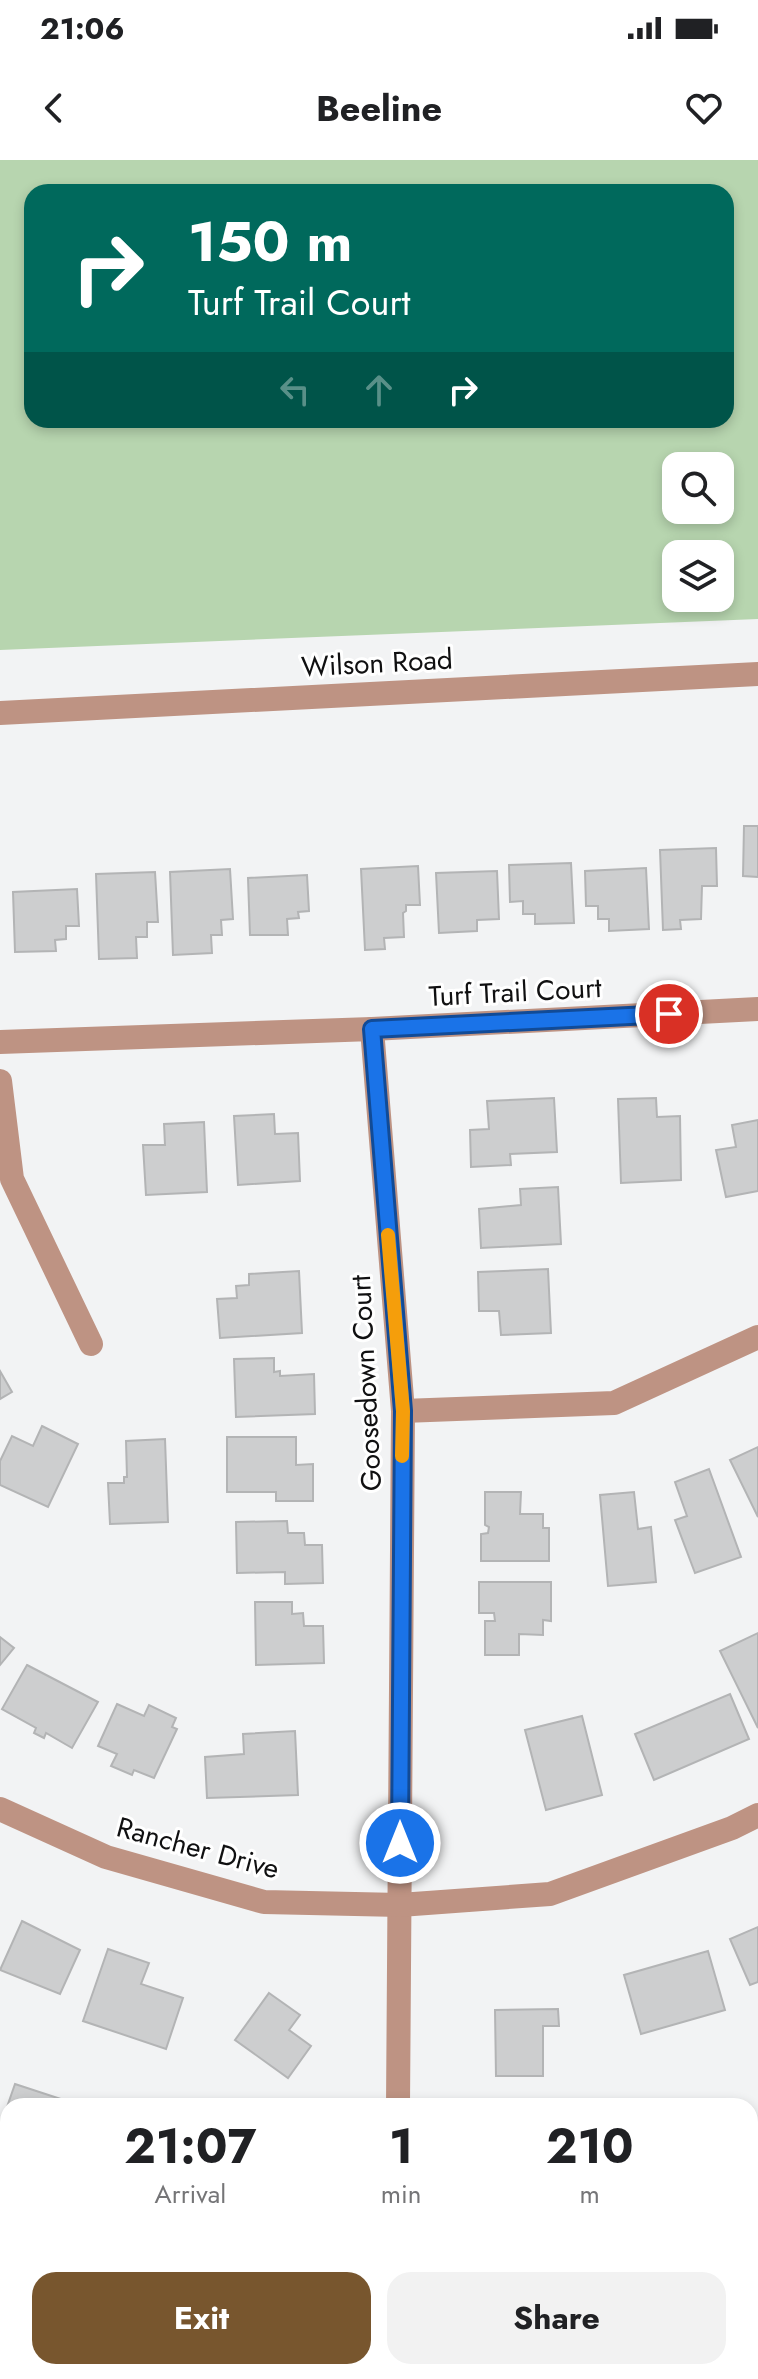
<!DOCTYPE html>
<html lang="en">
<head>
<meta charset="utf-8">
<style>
	:root { --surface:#fff; --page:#f2f2f2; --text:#202124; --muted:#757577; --accent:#78562e }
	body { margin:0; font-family:Jost,sans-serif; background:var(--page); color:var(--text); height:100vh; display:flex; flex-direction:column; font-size:30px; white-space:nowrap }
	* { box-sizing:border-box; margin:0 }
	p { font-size:26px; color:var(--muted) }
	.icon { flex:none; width:44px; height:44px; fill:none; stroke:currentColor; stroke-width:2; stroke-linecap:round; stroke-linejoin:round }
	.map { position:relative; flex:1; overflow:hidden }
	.drawer { position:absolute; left:0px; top:1938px; width:758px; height:282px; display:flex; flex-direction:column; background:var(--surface); border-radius:24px 24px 0 0; box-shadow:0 4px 12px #0003 }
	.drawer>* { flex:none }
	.banner { position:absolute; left:24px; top:24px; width:710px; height:244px; border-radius:24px; box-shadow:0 4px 12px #0003; background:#00695c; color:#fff; overflow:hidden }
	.controls { position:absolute; left:662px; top:292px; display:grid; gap:16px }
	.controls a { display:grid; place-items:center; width:72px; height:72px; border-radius:16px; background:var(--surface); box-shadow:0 4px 12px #0003; font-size:40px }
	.pin { position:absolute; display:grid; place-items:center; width:68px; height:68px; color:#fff; margin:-34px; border:4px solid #fff; border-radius:50%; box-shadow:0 2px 8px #0007 }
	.me { position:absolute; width:88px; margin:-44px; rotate:0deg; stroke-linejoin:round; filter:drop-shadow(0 0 6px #0008) }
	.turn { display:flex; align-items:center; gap:28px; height:168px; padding:0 32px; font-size:36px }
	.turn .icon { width:104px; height:104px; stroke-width:2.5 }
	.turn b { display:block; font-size:56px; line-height:68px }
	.lanes { display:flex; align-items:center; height:76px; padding:0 32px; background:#0003; justify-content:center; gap:40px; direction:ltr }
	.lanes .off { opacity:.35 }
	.eta { display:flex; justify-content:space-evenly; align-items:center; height:136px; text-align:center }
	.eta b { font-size:48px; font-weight:700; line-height:56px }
	.cta { display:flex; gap:16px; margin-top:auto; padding:16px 32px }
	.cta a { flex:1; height:92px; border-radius:24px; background:var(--accent); color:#fff; font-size:32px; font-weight:700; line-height:92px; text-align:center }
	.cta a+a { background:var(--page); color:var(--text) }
	.status { display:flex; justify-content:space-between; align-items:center; height:56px; padding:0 40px; background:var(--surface); direction:ltr }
	.status svg { height:22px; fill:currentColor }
	header { display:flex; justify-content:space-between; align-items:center; height:104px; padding:0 32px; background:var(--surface); font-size:36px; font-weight:700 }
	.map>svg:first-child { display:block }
	.green { fill:#b7d5af; fill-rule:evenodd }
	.building { fill:#cdcecf; stroke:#b3b4b5; stroke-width:2 }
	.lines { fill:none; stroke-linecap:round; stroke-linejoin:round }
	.minor { stroke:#be9383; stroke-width:24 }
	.route-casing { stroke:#114b97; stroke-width:20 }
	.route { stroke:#1a73e8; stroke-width:14 }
	.slow { stroke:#f59e0b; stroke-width:14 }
	.labels { text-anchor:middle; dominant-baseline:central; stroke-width:6; stroke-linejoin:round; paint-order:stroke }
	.street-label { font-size:28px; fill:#101011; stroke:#fff }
</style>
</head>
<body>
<div class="status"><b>21:06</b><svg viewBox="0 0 49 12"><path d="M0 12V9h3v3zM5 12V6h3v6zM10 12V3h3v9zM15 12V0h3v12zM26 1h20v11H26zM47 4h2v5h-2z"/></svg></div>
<header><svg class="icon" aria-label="back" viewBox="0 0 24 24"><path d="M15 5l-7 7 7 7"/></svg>Beeline<svg class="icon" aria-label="heart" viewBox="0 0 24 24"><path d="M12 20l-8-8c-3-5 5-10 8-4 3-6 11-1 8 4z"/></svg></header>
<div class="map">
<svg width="758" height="2219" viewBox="0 0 758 2219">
	<rect width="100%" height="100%" fill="#f2f3f4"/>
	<path class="green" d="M0,0H758V459L0,490ZM32,32H726V260H32ZM676,306H720V350H676ZM676,394H720V438H676Z"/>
	<g class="building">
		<path d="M744,666H758V717L743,716Z"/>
		<path d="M716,688L717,726H702L701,759L680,760L681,769L663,770L660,690Z"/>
		<path d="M571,703L574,763L535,764V754H523V741L510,742L509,705Z"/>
		<path d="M418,706L420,745H406V751L403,753L404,777L384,778L385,789L365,790L361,709Z"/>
		<path d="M646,708L649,769L609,771V759H598V746H586L585,711Z"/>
		<path d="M230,709L233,759L221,760L222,775H211L212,793L173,795L170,712Z"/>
		<path d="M497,711L499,759L477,760V771L439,773L436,713Z"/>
		<path d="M155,712L158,762H147V777H136L137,798L99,799L96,714Z"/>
		<path d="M307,715L309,751L298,752L299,758L287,759L288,775H250L248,718Z"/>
		<path d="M77,729L79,766H66V779L55,780L56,791L15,792L13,732Z"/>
		<path d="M554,938L557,992L510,994L511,1005L471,1007L470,970L489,969L487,941Z"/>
		<path d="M656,938L657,957L680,956L681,1020L621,1023L618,939Z"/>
		<path d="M274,954L275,974L298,973L300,1021L238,1025L234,956Z"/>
		<path d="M758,960V1031L726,1037L716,990L736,987L732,965Z"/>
		<path d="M204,962L207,1032L146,1035L143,985H165L164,964Z"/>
		<path d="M558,1027L561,1084L481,1088L479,1049L521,1045L520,1029Z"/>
		<path d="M548,1109L551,1173L501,1175L499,1151H479L478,1112Z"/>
		<path d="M299,1111L302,1173L220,1178L217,1139L237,1138L236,1126L249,1125V1114Z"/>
		<path d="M274,1198V1212L280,1211V1216L314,1214L315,1254L236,1257L234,1199Z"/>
		<path d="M0,1211L12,1232L0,1239Z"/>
		<path d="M42,1266L78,1284L48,1347L0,1325V1301L12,1276L33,1286Z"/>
		<path d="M227,1277H296V1305L313,1304V1341H276V1332H227Z"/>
		<path d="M165,1279L168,1362L110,1364L108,1323H124V1317H127L126,1281Z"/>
		<path d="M758,1287V1357L730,1300Z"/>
		<path d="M709,1309L741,1397L695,1413L675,1360L687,1356L675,1322Z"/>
		<path d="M485,1332H521L520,1354H543V1368H549V1401H481V1374L488,1373L489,1367L485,1365Z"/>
		<path d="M634,1332L638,1369L651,1367L656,1422L608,1426L600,1335Z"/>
		<path d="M287,1361L288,1373H304L305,1385H322L323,1423L285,1424V1412L237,1413L236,1362Z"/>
		<path d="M479,1422H551V1461L543,1460V1475L519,1474V1495H485V1461H495L494,1453H479Z"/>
		<path d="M255,1442H292V1454L303,1453L304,1466H323L324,1503L256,1505Z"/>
		<path d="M758,1473V1568L720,1491Z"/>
		<path d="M0,1477L14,1488L0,1505Z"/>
		<path d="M27,1505L98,1542L72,1588L46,1573L44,1578L34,1573L36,1568L2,1549Z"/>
		<path d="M730,1534L749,1579L654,1620L635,1574Z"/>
		<path d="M117,1544L144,1556L149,1545L176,1558L172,1567L177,1569L154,1618L134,1610L132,1615L111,1606L117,1594L98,1586Z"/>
		<path d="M582,1556L602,1635L546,1650L525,1570Z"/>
		<path d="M295,1571L298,1635L207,1638L205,1597L244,1594L243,1574Z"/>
		<path d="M22,1761L80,1790L60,1834L0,1810Z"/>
		<path d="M758,1767V1822L750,1825L730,1779Z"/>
		<path d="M108,1789L149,1803L141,1824L183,1838L166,1889L83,1861Z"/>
		<path d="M708,1791L725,1850L641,1874L624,1815Z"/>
		<path d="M269,1833L300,1855L289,1870L311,1886L288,1918L235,1880Z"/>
		<path d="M558,1849L559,1866H543V1916H496L495,1850Z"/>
		<path d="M15,1924L79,1945L8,1946V2021L0,2018V1967Z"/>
		<path d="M758,1988V2028L750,2006V1991Z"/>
		<path d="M0,2208L8,2212L42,2219H0Z"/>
	</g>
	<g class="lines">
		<g class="minor">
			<path d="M0,553L758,514"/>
			<path d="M372,869L758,849"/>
			<path d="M0,882L372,869L403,1251L398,1946"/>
			<path d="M0,921L12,1019L91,1184"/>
			<path d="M403,1251L614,1243L758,1177"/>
			<path d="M0,1649L106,1697L264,1742L400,1745L550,1734L732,1668L758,1655"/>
			<path d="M0,2105L8,2107"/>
			<path d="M750,2120L758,2118"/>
			<path d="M397,2212V2219"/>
		</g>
	</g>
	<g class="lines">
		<g class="route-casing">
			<path id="route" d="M400,1683L403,1251L372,869L669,854"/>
		</g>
		<use href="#route" class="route"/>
		<path class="slow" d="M388,1075L403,1251L402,1296"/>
	</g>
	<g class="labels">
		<g class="street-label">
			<text transform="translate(377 503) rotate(-3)">Wilson Road</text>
			<text transform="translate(515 832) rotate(-3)">Turf Trail Court</text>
			<text transform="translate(366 1223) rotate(-93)">Goosedown Court</text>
			<text transform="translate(198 1688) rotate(15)">Rancher Drive</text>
		</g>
	</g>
</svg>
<div class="controls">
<a><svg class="icon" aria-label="search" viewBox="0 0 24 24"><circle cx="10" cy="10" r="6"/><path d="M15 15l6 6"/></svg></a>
<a><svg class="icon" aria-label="layers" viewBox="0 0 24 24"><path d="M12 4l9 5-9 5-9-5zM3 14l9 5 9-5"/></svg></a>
</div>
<div class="pin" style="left:669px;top:854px;background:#d93025"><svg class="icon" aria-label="arrive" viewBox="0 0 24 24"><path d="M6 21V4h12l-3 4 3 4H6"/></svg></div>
<svg class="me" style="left:400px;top:1683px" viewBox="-20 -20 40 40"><circle r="17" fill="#1a73e8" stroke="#fff" stroke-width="3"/><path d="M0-11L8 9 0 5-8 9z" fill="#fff"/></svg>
<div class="banner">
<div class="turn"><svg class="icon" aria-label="right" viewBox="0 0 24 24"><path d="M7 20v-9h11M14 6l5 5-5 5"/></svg><div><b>150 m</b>Turf Trail Court</div></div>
<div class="lanes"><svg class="icon off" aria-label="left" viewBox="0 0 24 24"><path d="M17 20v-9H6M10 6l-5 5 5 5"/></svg><svg class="icon off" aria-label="ahead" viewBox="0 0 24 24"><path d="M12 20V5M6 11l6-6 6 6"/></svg><svg class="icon" aria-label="right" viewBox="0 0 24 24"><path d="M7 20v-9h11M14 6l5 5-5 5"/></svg></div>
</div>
<section class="drawer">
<div class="eta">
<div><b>21:07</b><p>Arrival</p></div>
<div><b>1</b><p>min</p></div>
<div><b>210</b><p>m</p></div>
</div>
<div class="cta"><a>Exit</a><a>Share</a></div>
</section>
</div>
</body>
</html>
